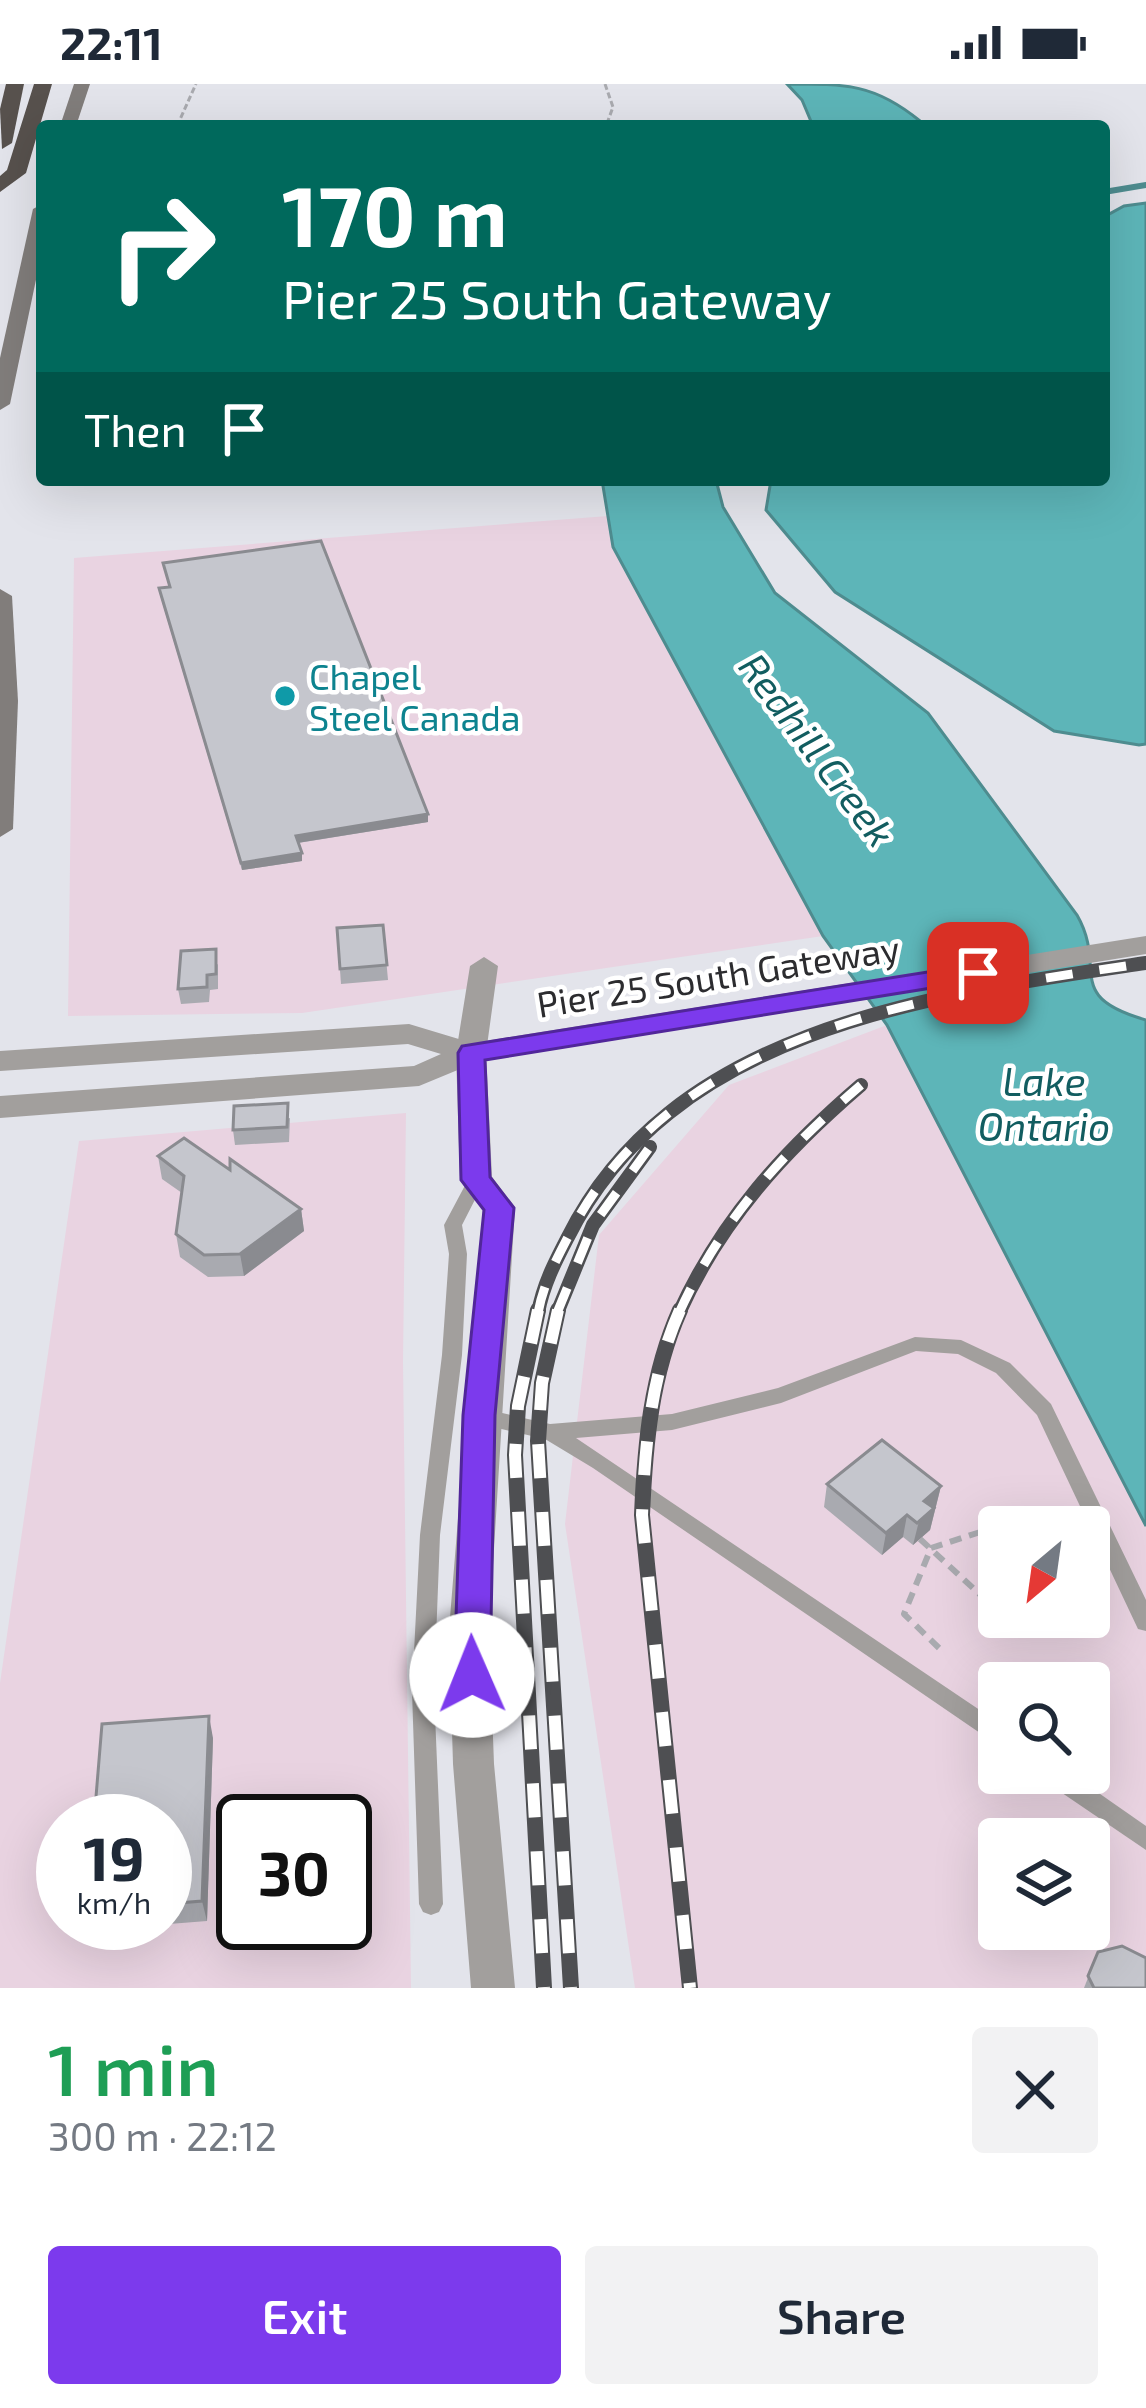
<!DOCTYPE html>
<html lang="en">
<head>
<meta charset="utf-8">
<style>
	:root { --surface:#fff; --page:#f2f2f3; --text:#1f2937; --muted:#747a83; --accent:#7c3aed }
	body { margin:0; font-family:"Exo 2",sans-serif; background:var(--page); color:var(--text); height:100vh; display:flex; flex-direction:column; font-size:45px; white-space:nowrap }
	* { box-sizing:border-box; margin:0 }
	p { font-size:39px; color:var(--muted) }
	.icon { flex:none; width:66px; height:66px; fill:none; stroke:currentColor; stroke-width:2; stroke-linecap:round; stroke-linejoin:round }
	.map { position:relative; height:1904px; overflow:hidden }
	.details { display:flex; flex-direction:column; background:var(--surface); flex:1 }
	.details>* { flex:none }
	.banner { position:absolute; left:36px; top:36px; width:1074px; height:366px; border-radius:12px; box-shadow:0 12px 48px #0002; background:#00695c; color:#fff; overflow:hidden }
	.needle { width:78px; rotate:209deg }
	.buttons { position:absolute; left:978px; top:1422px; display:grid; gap:24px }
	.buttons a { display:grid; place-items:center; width:132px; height:132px; border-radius:12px; background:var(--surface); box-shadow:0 12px 48px #0002; font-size:60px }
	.speed { position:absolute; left:36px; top:1710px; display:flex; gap:24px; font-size:60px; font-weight:700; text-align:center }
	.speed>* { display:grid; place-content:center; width:156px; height:156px; border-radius:50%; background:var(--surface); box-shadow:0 12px 48px #0002; line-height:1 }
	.speed small { font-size:30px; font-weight:400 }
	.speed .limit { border:6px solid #111; border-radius:18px; background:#fff; color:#111 }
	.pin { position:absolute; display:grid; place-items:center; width:102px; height:102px; color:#fff; margin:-51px; border-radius:24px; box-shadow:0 6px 18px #0006 }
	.me { position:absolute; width:132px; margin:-66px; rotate:359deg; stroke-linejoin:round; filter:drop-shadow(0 0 9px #0008) }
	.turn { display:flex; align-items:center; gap:42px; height:252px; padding:0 48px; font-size:54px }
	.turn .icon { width:156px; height:156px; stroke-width:2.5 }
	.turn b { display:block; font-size:84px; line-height:102px }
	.then { display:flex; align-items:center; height:114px; padding:0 48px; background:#0003; gap:24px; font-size:45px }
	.round { display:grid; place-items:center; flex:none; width:126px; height:126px; border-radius:12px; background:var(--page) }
	.overview { display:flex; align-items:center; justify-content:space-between; height:204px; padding:0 48px }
	h1 { font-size:72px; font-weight:600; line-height:90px; color:#1e9e55 }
	.action { display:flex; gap:24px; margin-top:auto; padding:24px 48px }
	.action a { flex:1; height:138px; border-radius:12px; background:var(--accent); color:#fff; font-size:48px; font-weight:600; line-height:138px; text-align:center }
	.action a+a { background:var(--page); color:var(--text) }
	.status { display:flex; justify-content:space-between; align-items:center; height:84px; padding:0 60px; background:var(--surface); direction:ltr }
	.status svg { height:33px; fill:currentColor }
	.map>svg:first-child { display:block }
	.industrial { fill:#e9d3e1; fill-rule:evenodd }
	.water { fill:#5db5b8; stroke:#4e8c8f; stroke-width:3 }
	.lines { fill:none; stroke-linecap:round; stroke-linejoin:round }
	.stream { stroke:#4e8c8f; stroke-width:6 }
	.path-far1 { stroke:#a9aaaf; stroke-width:3; stroke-dasharray:6 3; stroke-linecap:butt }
	.path { stroke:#a9aaaf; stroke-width:6; stroke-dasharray:12 8; stroke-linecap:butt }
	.service { fill:#a29f9d; fill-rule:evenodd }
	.minor { fill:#a29f9d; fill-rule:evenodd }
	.tertiary { fill:#a29f9d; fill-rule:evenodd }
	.secondary { fill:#817d7b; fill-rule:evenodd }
	.motorway { fill:#57514d; fill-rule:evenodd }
	.rail-far1-casing { stroke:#4e4f52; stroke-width:14 }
	.rail-casing { stroke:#4e4f52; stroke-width:16 }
	.rail-far1 { stroke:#fff; stroke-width:9; stroke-dasharray:27; stroke-linecap:butt }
	.rail { stroke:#fff; stroke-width:12; stroke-dasharray:34; stroke-linecap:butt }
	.wall { fill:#a9aab0 }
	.shaded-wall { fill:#8a8b90 }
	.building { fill:#c5c6cd; stroke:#8a8b90; stroke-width:3 }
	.route { fill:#7c3aed; stroke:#51269a; stroke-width:3 }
	.culture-dot { fill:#0f9aa8; stroke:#fff; stroke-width:4.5 }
	.labels { text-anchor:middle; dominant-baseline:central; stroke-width:9; stroke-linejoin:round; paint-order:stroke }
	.culture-label { font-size:36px; fill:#0d838f; stroke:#fff; text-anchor:start }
	.street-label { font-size:36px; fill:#2c2c2f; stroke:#fff }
	.water-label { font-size:39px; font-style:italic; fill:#125d60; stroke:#fff }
</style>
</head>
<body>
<div class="status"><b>22:11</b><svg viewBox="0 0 49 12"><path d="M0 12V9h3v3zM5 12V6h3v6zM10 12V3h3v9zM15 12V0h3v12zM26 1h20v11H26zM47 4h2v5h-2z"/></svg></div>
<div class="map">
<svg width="1146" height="1904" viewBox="0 0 1146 1904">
	<rect width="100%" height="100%" fill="#e3e4eb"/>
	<g class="industrial">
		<path d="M608,432L613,463L823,852L302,929L68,932L74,474Z"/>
		<path d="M887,941L1146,1442V1904H635L565,1440L599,1151L729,1001ZM999,1443H1089V1533H999ZM999,1599H1089V1689H999ZM999,1755H1089V1845H999Z"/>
		<path d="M406,1029L403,1278L411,1904H0V1599L79,1057ZM63,1737H165V1839H63ZM243,1737H345V1839H243Z"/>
	</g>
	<g class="water">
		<path d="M787,0C847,0 875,0 920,37L917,42H813L802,16Z"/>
		<path d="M1146,119V660L1139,661L1054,647L835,508L766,426L771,396H1104V133L1124,122Z"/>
		<path d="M602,396H716L723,423L775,509L928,629L1077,831C1108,885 1062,912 1146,936V1442L887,941L823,852L613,463Z"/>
	</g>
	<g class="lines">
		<path class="stream" d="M1104,108L1146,101"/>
		<g class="path-far1">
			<path d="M605,0L613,23L606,42"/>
			<path d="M177,42L196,0"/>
		</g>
		<g class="path">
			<path d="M920,1455L987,1517"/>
			<path d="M939,1564L904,1530L931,1464L1005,1440L1010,1443"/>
		</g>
		<g class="service">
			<path d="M476,1090L482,1092L485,1096L462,1141L467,1170L462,1271L440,1451L434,1607L443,1820L439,1828L431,1831L423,1828L419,1820L412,1607L420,1451L442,1271L449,1170L444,1141L470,1092Z"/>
			<path d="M915,1253L961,1256L1010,1279L1051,1320L1146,1516V1547L1138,1545L1037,1331L996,1289L958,1270L916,1267L781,1319L672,1346L576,1354L999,1639V1662L593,1384L545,1355L480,1340L473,1338L470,1332L473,1326L480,1324L550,1340L672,1330L778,1304Z"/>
			<path d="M1040,1689H1070L1146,1742V1766L1043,1696Z"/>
		</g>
		<path class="minor" d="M484,873L498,882L486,969L492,1093L515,1123L489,1546L494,1680L515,1904H471L453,1680L449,1546L483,1125L460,1096L456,969L470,882Z"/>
		<path class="tertiary" d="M1146,852V870L477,978L419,1002L0,1034V1012L414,982L441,970L408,960L0,987V967L409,940L472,959Z"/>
		<g class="secondary">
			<path d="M74,0H90L76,42H60Z"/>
			<path d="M42,120V167L10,320L0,326V274L33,125Z"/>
			<path d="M0,505L12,512L18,617L13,745L0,753Z"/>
		</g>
		<g class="motorway">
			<path d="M6,0H24L12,59L2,65L0,25Z"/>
			<path d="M34,0H52L26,89L0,108V92L7,86Z"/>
		</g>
		<g class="rail-far1-casing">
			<g id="rail-far1">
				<path d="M538,1229C543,1201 555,1178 568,1153C673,942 937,910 1146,879"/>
				<path d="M557,1229L593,1141L650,1063"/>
				<path d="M679,1229C721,1136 784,1067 861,1001"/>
			</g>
		</g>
		<g class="rail-casing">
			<g id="rail">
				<path d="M538,1226L518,1322L515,1371L544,1904"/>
				<path d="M558,1226L542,1299L538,1357L571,1904"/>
				<path d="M680,1226C651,1291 645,1360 642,1431L690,1904"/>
			</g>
		</g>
		<use href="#rail-far1" class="rail-far1"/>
		<use href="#rail" class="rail"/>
	</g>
	<g class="wall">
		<path d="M163,479L428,730V738L298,759L302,777L242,786L160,511L159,504L169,503Z"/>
		<path d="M383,841L388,896L341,900L337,844Z"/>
		<path d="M218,880V905L210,906L209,918L181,920L178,905Z"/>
		<path d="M290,1034L289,1058L235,1061L233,1046Z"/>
		<path d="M158,1072L230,1086L301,1125L304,1147L244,1192L208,1193L180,1173L176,1150L182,1109L162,1095Z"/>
		<path d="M827,1400L941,1402L930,1446L913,1461L903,1453L882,1471L824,1423Z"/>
		<path d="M213,1654L207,1837L93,1846L91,1839H165V1737Z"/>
		<path d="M1098,1868L1146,1904H1084Z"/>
	</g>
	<g class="shaded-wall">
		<path d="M428,730V738L297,759L296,752Z"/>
		<path d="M302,769V777L242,786L241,779Z"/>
		<path d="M301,1125L304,1147L244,1192L240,1170Z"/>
		<path d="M941,1402L930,1446L913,1461L924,1417Z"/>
		<path d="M907,1431L903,1453L882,1471L886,1449Z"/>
		<path d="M209,1632L213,1654L207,1837L202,1817Z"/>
	</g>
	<g class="building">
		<path d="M321,457L428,730L296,752L302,769L241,779L159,504L170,503L163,479Z"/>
		<path d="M383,841L387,881L340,885L337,844Z"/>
		<path d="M216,865V890L207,891V903L178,905L181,867Z"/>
		<path d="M288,1019L287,1043L233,1046L234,1022Z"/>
		<path d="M184,1054L230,1086V1075L301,1125L240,1170L204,1171L176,1150L184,1092L158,1072Z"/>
		<path d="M882,1356L941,1402L924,1417L934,1424L917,1439L907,1431L886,1449L827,1400Z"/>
		<path d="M209,1632L202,1817L165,1820V1737H94L102,1640Z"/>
		<path d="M1122,1862L1146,1874V1904H1094L1088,1892L1098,1868Z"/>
	</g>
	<path class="route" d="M978,880L987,883L991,889L987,895L485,976L490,1093L514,1124L495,1331L490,1591L484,1602L472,1607L459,1602L454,1591L463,1331L484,1126L461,1096L458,969L462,962Z"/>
	<circle class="culture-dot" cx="285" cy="612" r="12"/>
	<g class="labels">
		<g class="culture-label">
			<text x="309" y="591">Chapel<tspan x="309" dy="41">Steel Canada</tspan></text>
		</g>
		<g class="street-label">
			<text transform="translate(718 891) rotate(-9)">Pier 25 South Gateway</text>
		</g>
		<g class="water-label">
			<text transform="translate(818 665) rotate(53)">Redhill Creek</text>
			<text x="1044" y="996">Lake<tspan x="1044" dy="45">Ontario</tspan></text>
		</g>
	</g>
</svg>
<div class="buttons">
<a><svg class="needle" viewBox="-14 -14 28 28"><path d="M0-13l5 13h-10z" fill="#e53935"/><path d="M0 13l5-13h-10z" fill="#747a83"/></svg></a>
<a><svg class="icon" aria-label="search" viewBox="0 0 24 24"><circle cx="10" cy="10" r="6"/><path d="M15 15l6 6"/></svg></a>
<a><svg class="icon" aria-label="layers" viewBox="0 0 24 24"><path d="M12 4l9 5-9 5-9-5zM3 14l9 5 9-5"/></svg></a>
</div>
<div class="speed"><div>19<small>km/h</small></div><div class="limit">30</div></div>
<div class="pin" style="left:978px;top:889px;background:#d93025"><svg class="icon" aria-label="arrive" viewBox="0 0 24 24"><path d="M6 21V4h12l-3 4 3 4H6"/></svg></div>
<svg class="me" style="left:472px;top:1591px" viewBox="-20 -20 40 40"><circle r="19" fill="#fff"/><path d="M0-13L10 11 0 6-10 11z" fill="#7c3aed"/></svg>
<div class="banner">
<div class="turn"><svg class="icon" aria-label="right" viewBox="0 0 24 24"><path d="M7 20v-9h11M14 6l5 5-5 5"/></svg><div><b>170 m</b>Pier 25 South Gateway</div></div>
<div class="then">Then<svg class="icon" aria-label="arrive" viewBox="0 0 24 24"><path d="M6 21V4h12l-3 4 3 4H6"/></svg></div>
</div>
</div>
<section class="details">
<div class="overview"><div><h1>1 min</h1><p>300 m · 22:12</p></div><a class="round"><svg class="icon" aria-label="close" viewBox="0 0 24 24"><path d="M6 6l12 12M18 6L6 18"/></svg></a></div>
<div class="action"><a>Exit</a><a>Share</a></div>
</section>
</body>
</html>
